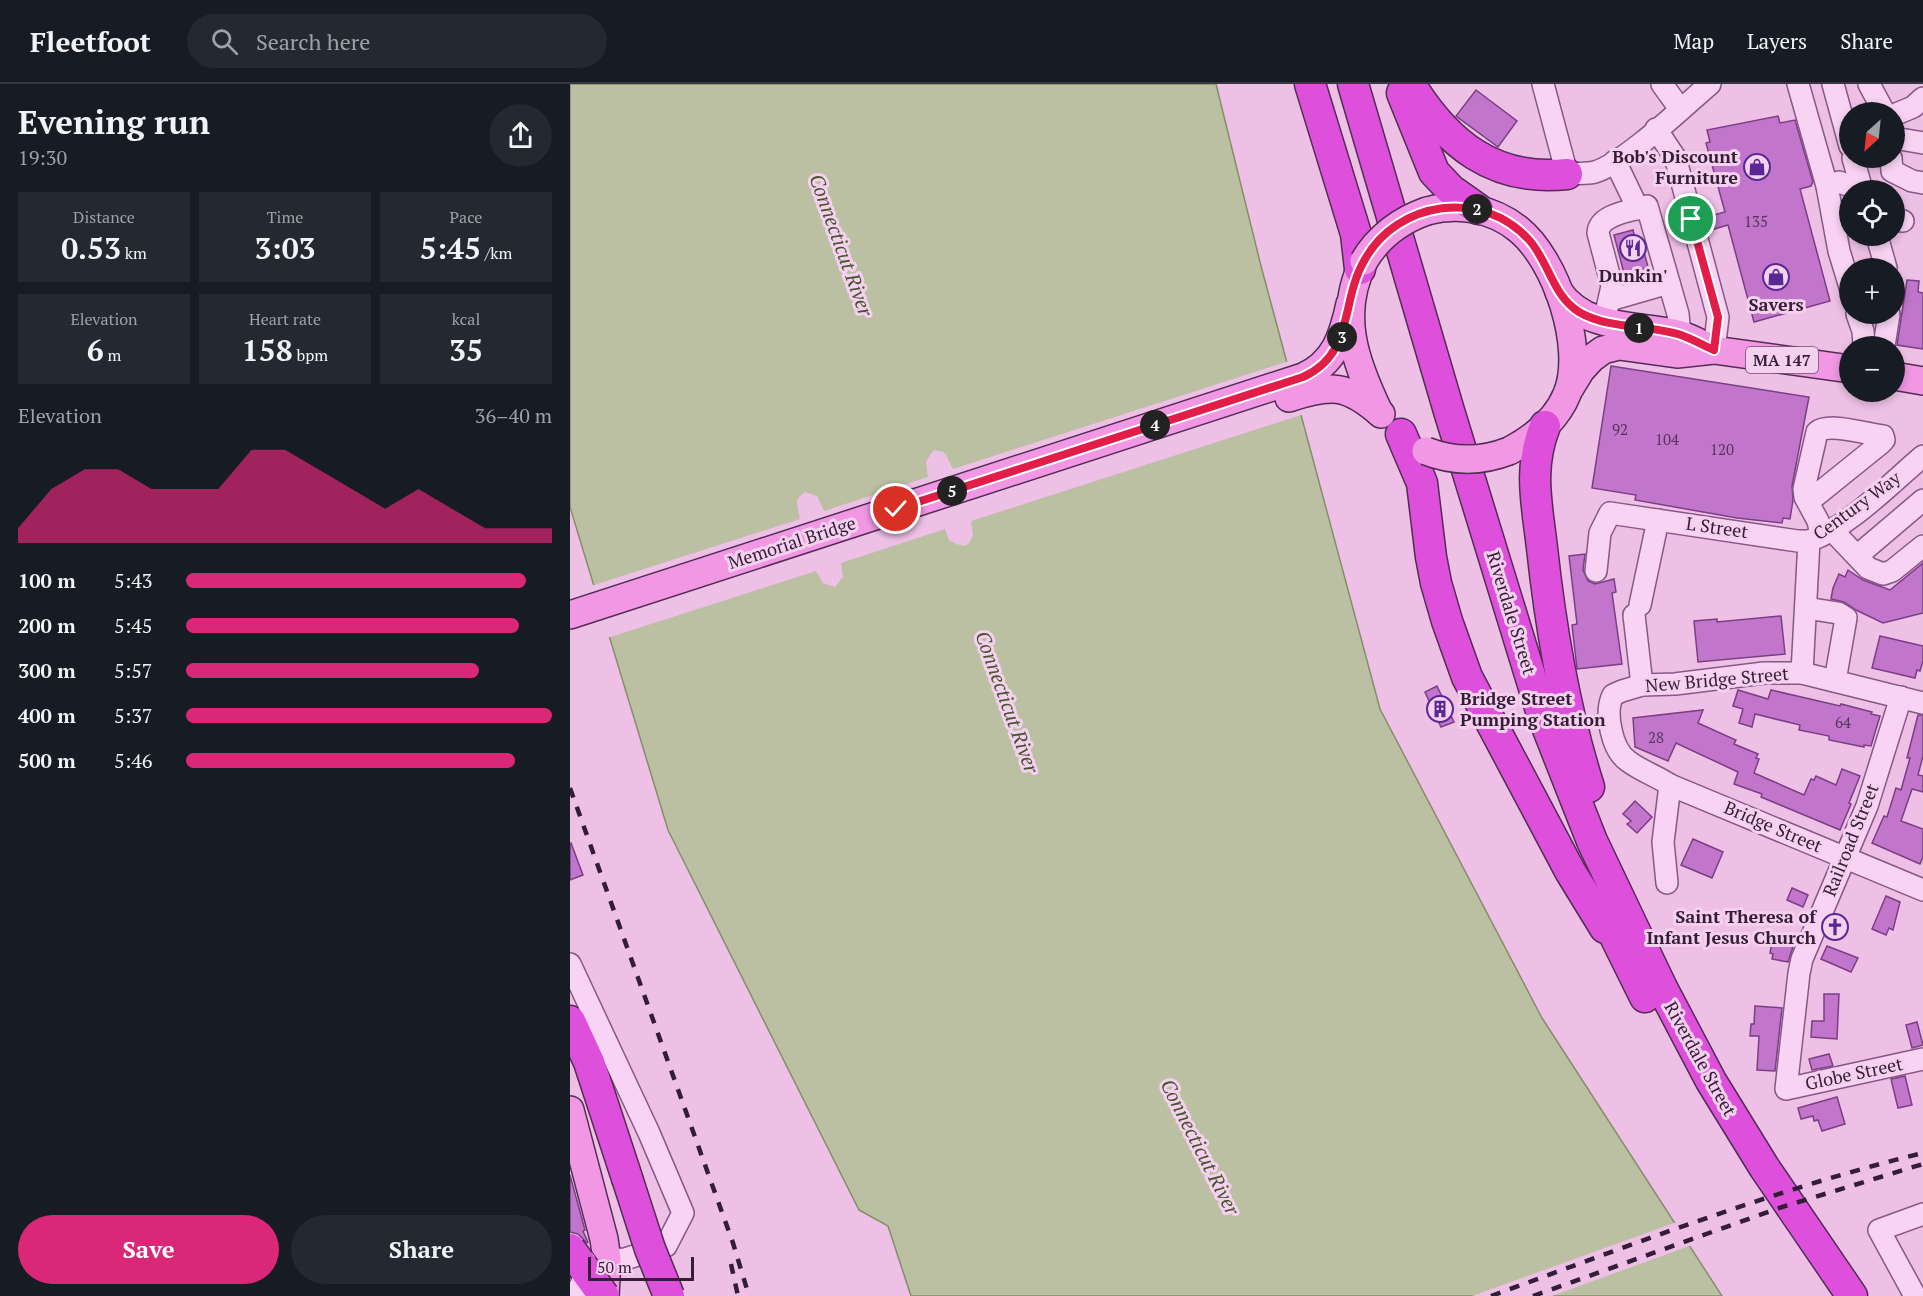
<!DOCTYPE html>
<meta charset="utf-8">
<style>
body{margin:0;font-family:"PT Serif",serif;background:#242831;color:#f1f3f6;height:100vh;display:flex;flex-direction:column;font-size:22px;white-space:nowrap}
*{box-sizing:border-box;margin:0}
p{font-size:20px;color:#9ea1a6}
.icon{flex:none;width:33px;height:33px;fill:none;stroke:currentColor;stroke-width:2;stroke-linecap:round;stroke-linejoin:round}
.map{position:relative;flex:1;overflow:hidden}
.side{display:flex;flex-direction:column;background:#171b24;width:570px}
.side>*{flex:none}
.needle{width:39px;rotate:207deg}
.controls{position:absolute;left:1269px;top:18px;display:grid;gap:12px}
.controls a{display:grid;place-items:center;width:66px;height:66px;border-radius:50%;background:#171b24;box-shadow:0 3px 9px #0003;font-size:30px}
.scale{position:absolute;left:18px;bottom:15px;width:106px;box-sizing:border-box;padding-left:6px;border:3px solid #341d36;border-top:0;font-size:16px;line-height:21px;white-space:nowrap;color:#341d36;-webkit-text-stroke:4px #f5d0ef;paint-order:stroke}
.pin{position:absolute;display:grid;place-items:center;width:51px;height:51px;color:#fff;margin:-26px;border:3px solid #fff;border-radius:50%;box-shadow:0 2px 6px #0007}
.km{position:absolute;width:30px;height:30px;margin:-15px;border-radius:50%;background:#222;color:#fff;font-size:16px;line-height:30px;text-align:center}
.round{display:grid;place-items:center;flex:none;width:63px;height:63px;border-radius:32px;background:#242831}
.overview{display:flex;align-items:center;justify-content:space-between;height:102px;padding:0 18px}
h1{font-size:33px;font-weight:600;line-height:45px}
.figures{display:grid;grid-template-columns:repeat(3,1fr);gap:9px;height:102px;padding:6px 18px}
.figures div{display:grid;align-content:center;border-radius:0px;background:#242831;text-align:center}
.figures b{font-size:30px;font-weight:600}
.figures small{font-size:16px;font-weight:400}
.figures p{font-size:16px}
.chart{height:168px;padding:12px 18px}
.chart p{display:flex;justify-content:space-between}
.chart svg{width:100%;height:108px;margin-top:6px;fill:#db2777;opacity:.7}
.primary-button{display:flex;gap:12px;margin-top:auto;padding:12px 18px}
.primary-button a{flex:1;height:69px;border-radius:36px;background:#db2777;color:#fff;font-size:24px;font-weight:600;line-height:69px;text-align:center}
.primary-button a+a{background:#242831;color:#f1f3f6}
ul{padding:0 18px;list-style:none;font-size:20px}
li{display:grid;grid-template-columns:96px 72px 1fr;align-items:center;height:45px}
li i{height:15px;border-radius:8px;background:#db2777}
header{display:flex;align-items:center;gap:36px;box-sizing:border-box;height:84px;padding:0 30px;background:#171b24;border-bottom:2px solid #363941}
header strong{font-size:28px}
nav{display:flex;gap:33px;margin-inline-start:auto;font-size:21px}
.search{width:420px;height:54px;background:#242831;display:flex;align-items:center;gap:15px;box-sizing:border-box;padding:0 21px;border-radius:33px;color:#9ea1a6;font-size:22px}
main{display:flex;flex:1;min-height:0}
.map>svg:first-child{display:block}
.water{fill:#bbc0a3;stroke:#868d6a;stroke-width:1.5}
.pier{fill:#eec0e6}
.building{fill:#c176cc;stroke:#7b3e85;stroke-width:1.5}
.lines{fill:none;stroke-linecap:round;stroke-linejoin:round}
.minor-casing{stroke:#865886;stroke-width:24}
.major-casing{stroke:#512d54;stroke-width:30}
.highway-casing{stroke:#512d54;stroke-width:33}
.minor{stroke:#f9d3f3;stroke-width:21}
.major{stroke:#f197e4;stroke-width:27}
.highway{stroke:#de50db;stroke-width:30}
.rail{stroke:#341d36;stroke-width:4.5;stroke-dasharray:10 10;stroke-linecap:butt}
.minor-bridge-casing{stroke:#865886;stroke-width:24;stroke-linecap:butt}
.major-bridge-casing{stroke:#512d54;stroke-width:30;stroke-linecap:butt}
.highway-bridge-casing{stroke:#512d54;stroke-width:33;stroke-linecap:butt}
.minor-bridge{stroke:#f9d3f3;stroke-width:21}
.major-bridge{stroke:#f197e4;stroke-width:27}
.highway-bridge{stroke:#de50db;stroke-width:30}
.route-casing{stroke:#fff;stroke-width:12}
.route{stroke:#e11d48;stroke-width:8}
.labels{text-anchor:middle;stroke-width:6;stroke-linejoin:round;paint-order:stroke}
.number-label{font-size:15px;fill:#57335c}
.shield{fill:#f5d0ef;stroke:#6e536e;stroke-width:1.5}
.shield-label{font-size:16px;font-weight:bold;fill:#341d36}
.poi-label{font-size:18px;font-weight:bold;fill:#341d36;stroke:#f5d0ef;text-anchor:end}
.street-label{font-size:18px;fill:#341d36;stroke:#f5d0ef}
.water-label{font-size:20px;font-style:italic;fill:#45562c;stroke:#f5d0ef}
</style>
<header>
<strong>Fleetfoot</strong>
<div class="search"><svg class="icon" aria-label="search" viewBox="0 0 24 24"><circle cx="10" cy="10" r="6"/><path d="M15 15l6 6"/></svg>Search here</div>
<nav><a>Map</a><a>Layers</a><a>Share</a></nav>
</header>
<main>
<section class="side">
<div class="overview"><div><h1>Evening run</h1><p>19:30</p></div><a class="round"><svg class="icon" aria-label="share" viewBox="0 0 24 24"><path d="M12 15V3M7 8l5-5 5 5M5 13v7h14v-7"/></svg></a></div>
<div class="figures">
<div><p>Distance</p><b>0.53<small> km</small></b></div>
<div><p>Time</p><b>3:03</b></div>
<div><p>Pace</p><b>5:45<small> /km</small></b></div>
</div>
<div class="figures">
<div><p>Elevation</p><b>6<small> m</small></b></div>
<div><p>Heart rate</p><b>158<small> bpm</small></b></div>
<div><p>kcal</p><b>35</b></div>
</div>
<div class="chart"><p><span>Elevation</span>36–40 m</p>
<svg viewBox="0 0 160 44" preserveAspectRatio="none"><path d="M0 44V38L10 22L20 14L30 14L40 22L50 22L60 22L70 6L80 6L90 14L100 22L110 30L120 22L130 30L140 38L150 38L160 38V44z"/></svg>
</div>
<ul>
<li><b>100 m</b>5:43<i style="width:93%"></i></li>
<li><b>200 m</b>5:45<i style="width:91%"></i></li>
<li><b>300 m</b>5:57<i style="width:80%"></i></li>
<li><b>400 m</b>5:37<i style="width:100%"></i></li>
<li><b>500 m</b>5:46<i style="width:90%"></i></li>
</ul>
<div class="primary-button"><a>Save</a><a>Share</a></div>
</section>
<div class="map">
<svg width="1353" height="1212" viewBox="0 0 1353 1212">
<rect width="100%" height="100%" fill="#eec0e6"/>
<polygon class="water" points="0,0 646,0 691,182 810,625 972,934 1152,1212 341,1212 318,1142 289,1126 98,746 0,423"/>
<g class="pier">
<polygon points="719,277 734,330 401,437 403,451 399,459 395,462 386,460 379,456 375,445 271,479 273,493 265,503 253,499 246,487 37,554 21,502 230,435 227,419 228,414 235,408 247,412 254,427 358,393 356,377 364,366 373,368 376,371 383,385"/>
<polygon points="1107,1138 1122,1161 982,1212 902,1212"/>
</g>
<g class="building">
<polygon points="906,6 947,37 928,63 886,32"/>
<polygon points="1208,32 1210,39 1225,36 1243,98 1241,102 1230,105 1260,217 1184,238 1158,141 1144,145 1140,132 1155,128 1136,59 1140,58 1137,46"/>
<polygon points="1063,146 1069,170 1074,168 1078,183 1074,184 1075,188 1055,193 1044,151"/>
<polygon points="1337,196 1349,197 1348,208 1353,209 1353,265 1327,261"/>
<polygon points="1041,282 1239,313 1222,402 1223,416 1220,435 1213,434 1212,439 1167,434 1065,416 1066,411 1022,404"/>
<polygon points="1015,470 1013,486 1018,497 1025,500 1044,495 1046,508 1042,509 1052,580 1007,585 1002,541 1007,540 999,472"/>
<polygon points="1353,479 1353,529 1313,539 1286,526 1274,518 1261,515 1263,504 1269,490 1275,493 1278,486 1293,496 1320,506"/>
<polygon points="1211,532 1215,570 1128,578 1124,537 1147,535 1147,538"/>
<polygon points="1310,552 1353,562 1353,577 1350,587 1347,586 1345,594 1302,584"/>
<polygon points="867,602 884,638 871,643 855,608"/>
<polygon points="1168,606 1198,615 1201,606 1270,622 1271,620 1302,628 1301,630 1310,632 1301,662 1294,661 1294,663 1259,656 1259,652 1229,646 1230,641 1185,630 1182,643 1169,639 1173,625 1163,622"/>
<polygon points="1133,626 1128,639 1166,656 1164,660 1188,670 1186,674 1189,675 1184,689 1234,711 1241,695 1244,696 1246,692 1266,701 1272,685 1290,692 1279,719 1281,720 1270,746 1191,713 1192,710 1164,700 1168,688 1106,659 1098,677 1065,663 1063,634"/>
<polygon points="1348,631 1353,631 1353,672 1348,691 1353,692 1353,708 1342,705 1331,737 1353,745 1353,773 1350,780 1302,759 1314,732 1317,733 1326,704 1331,706 1340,674 1337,674"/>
<polygon points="1065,717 1082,733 1067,749 1057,740 1061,737 1053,730"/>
<polygon points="1123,755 1153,768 1142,794 1111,781"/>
<polygon points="1,759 13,791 0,796 0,760"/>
<polygon points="1222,804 1238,811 1233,823 1217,816"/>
<polygon points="1316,812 1330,818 1323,846 1319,844 1316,851 1302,845"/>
<polygon points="1202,858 1223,863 1218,878 1202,875 1203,870 1200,869"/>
<polygon points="1257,862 1288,874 1281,888 1251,875"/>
<polygon points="1254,910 1269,910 1267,955 1241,953 1242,937 1254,937"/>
<polygon points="1185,922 1212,924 1205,987 1187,986 1189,952 1180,952 1181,940 1184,940"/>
<polygon points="1347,938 1353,961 1342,964 1336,941"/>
<polygon points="1259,970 1263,982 1242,986 1239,975"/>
<polygon points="1335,992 1342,1021 1328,1024 1321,995"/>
<polygon points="1267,1013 1275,1040 1252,1047 1248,1036 1244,1037 1243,1032 1231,1035 1228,1024"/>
<polygon points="0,1091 15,1146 13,1147 18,1158 17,1159 8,1150 0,1148"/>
</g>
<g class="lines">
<defs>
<g id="minor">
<path d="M973 0 997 90C1006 89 1017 90 1025 88 1055 79 1114 22 1140 0"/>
<polyline points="1092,0 1110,25"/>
<polyline points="1228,0 1257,102 1269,167 1280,203"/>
<polyline points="1263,0 1280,62"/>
<polyline points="1299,0 1314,28"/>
<polyline points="1324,31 1343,23 1353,14"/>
<polyline points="1086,45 1104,72 1107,80 1148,233 1144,266"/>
<polyline points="1324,54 1353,59"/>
<polyline points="1283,74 1292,106"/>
<polyline points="1321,74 1322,87 1342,97 1353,99"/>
<polyline points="1045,77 1068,125"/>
<polyline points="1257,102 1269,98 1292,106"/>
<polyline points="1324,136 1333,137"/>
<polyline points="1307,152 1316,184"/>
<polyline points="1040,216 1099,199"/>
<polyline points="1287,230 1293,247 1294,262"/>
<path d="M1034 238 1042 202 1028 149C1029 130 1061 127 1077 122L1108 230 1110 250"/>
<polyline points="1314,262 1319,230"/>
<path d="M1238 418 1310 360 1314 356 1313 352C1297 350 1259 338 1247 348L1234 405 1235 413 1248 437 1251 451"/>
<polyline points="1261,445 1298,484 1313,490 1322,487 1353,462"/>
<polyline points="1287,472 1353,416"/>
<polyline points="1026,487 1030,449 1040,429 1228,457 1239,457"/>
<polyline points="1070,521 1088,436"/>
<polyline points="1236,524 1268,529 1276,534 1265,597"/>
<polyline points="1064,531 1072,601"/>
<path d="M1232 589 1239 457C1280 442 1320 400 1353 372"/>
<polyline points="1331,613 1297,722 1232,875 1229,889 1216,1005 1353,975"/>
<path d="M1353 619 1232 589H1194L1105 600 1072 601 1052 607 1043 611C1034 629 1042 666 1058 677 1071 687 1087 692 1100 701L1353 806"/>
<polyline points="1097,799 1093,758 1100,701"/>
<polyline points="0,880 79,1049 113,1129 96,1162 55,1175 37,1176"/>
<polyline points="1345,1212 1309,1146 1353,1130"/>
</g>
<g id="major">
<path d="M857 127C889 119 922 124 948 145 986 175 1016 264 997 310 986 337 964 354 939 367"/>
<path d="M794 177C767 230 785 278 809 328"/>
<path d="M989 208C1016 247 1067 240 1108 250 1120 253 1131 260 1142 265"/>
<polyline points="1324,292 1353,297"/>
<polyline points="1000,304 1011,286 1022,274 1033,266 1049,262 1107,270 1144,266 1280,285"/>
<path d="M719 314C761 300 777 300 811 330"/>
<path d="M0 531 733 293C765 279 773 252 780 220"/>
<polyline points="0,1026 34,1155 37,1176 35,1212"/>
</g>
<g id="highway">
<polyline points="740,0 786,150 790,185"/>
<polyline points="783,0 879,327 972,630 1022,757 1092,904 1141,997 1194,1083 1282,1212"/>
<path d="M840 0C877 60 924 98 997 90"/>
<polyline points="832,9 864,88 881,106 908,125"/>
<path d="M975 342C958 385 967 420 972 464 981 546 994 625 1019 703"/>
<polyline points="831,350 852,399 861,473 866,499 877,537 897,593 1000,787 1035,844"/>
<polyline points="1031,824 1075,913"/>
<polyline points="0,937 19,978 57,1094"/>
</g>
</defs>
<use href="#minor" class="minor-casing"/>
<use href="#major" class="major-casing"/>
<use href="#highway" class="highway-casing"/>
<use href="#minor" class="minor"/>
<use href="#major" class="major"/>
<use href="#highway" class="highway"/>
<g class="rail">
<polyline points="0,704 163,1159 179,1212"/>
<polyline points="161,1180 168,1212"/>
<path d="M921 1212C1064 1160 1205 1105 1353 1069"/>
<polyline points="963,1212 1209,1124 1353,1080"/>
</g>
<defs>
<path id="minor-bridge" d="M3 1212C13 1202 16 1191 15 1177"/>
<g id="major-bridge">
<path d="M794 177C808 153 831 136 857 127"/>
<path d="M856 367C884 378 911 378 939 367"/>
</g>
<g id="highway-bridge">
<polyline points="57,1094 80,1165 99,1212"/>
<polyline points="0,1165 34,1212"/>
</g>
</defs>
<use href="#minor-bridge" class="minor-bridge-casing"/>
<use href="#major-bridge" class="major-bridge-casing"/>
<use href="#highway-bridge" class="highway-bridge-casing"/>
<use href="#minor-bridge" class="minor-bridge"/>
<use href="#major-bridge" class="major-bridge"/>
<use href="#highway-bridge" class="highway-bridge"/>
</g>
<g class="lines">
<defs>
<path id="route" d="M326 425 733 293C785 269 770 219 794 177 827 116 914 104 960 157 979 179 983 212 1009 228 1040 246 1078 240 1111 251 1122 255 1133 261 1144 266L1148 233 1121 135"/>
</defs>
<use href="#route" class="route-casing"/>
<use href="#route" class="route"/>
</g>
<defs>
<symbol id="shop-ring" viewBox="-11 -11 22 22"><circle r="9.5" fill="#f5d0ef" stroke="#592895" stroke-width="1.5"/><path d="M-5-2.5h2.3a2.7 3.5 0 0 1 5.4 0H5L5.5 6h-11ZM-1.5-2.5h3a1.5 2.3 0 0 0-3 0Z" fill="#592895"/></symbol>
<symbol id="restaurant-ring" viewBox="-11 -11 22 22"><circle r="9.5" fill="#f5d0ef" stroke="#592895" stroke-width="1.5"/><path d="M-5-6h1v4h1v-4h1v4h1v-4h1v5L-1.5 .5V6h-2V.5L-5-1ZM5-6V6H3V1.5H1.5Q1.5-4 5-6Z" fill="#592895"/></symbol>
<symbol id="building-ring" viewBox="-11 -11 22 22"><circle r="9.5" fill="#f5d0ef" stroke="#592895" stroke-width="1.5"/><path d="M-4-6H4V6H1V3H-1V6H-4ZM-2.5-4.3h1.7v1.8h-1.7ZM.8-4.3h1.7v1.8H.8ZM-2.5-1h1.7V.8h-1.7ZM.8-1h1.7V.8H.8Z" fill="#592895"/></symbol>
<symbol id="church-ring" viewBox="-11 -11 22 22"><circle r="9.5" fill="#f5d0ef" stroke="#592895" stroke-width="1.5"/><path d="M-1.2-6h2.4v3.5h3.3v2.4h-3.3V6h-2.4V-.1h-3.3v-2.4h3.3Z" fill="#592895"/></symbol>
</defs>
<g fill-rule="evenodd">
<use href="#shop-ring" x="1172" y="68" width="30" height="30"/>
<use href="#restaurant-ring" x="1048" y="149" width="30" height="30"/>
<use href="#shop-ring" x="1191" y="178" width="30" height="30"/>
<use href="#building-ring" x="855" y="610" width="30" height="30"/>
<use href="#church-ring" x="1250" y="828" width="30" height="30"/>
</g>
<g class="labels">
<g class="number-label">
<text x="1186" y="143">135</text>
<text x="1050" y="351">92</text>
<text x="1097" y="361">104</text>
<text x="1152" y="371">120</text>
<text x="1273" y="644">64</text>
<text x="1086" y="659">28</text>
</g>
<rect class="shield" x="1176" y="263" width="72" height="26" rx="4.5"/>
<g class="shield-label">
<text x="1212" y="282">MA 147</text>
</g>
<g class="poi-label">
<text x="1168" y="79">Bob's Discount<tspan x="1168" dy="21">Furniture</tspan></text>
<text x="1063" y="198" text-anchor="middle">Dunkin'</text>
<text x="1206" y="227" text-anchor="middle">Savers</text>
<text x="890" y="621" text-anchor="start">Bridge Street<tspan x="890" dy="21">Pumping Station</tspan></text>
<text x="1246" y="839">Saint Theresa of<tspan x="1246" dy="21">Infant Jesus Church</tspan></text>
</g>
<g class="street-label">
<text transform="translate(1287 422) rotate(-36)" y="6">Century Way</text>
<text transform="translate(1147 444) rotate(8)" y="6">L Street</text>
<text transform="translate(222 459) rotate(-18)" y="6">Memorial Bridge</text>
<text transform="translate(941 529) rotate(73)" y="6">Riverdale Street</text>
<text transform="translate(1147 596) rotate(-5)" y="6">New Bridge Street</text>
<text transform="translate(1203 743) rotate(23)" y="6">Bridge Street</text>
<text transform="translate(1281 756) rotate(-68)" y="6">Railroad Street</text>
<text transform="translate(1130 975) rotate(61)" y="6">Riverdale Street</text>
<text transform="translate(1284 990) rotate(-12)" y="6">Globe Street</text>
</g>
<g class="water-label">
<text transform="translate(271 161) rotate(70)" y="7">Connecticut River</text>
<text transform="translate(437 618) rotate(70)" y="7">Connecticut River</text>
<text transform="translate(630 1063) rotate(63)" y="7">Connecticut River</text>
</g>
</g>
</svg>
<div class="controls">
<a><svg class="needle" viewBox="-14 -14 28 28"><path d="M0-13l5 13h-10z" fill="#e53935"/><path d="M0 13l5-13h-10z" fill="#9ea1a6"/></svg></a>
<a><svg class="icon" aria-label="locate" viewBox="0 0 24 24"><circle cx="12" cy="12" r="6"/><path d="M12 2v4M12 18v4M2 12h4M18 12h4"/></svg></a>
<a>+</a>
<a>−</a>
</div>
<div class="scale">50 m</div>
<div class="pin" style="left:1121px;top:135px;background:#1e9e55"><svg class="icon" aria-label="arrive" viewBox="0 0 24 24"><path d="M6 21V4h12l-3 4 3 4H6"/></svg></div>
<div class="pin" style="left:326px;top:425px;background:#d93025"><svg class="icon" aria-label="check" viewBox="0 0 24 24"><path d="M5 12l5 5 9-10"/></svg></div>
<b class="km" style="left:1069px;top:244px">1</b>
<b class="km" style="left:907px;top:125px">2</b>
<b class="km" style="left:772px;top:253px">3</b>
<b class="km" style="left:585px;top:341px">4</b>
<b class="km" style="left:382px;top:407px">5</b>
</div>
</main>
